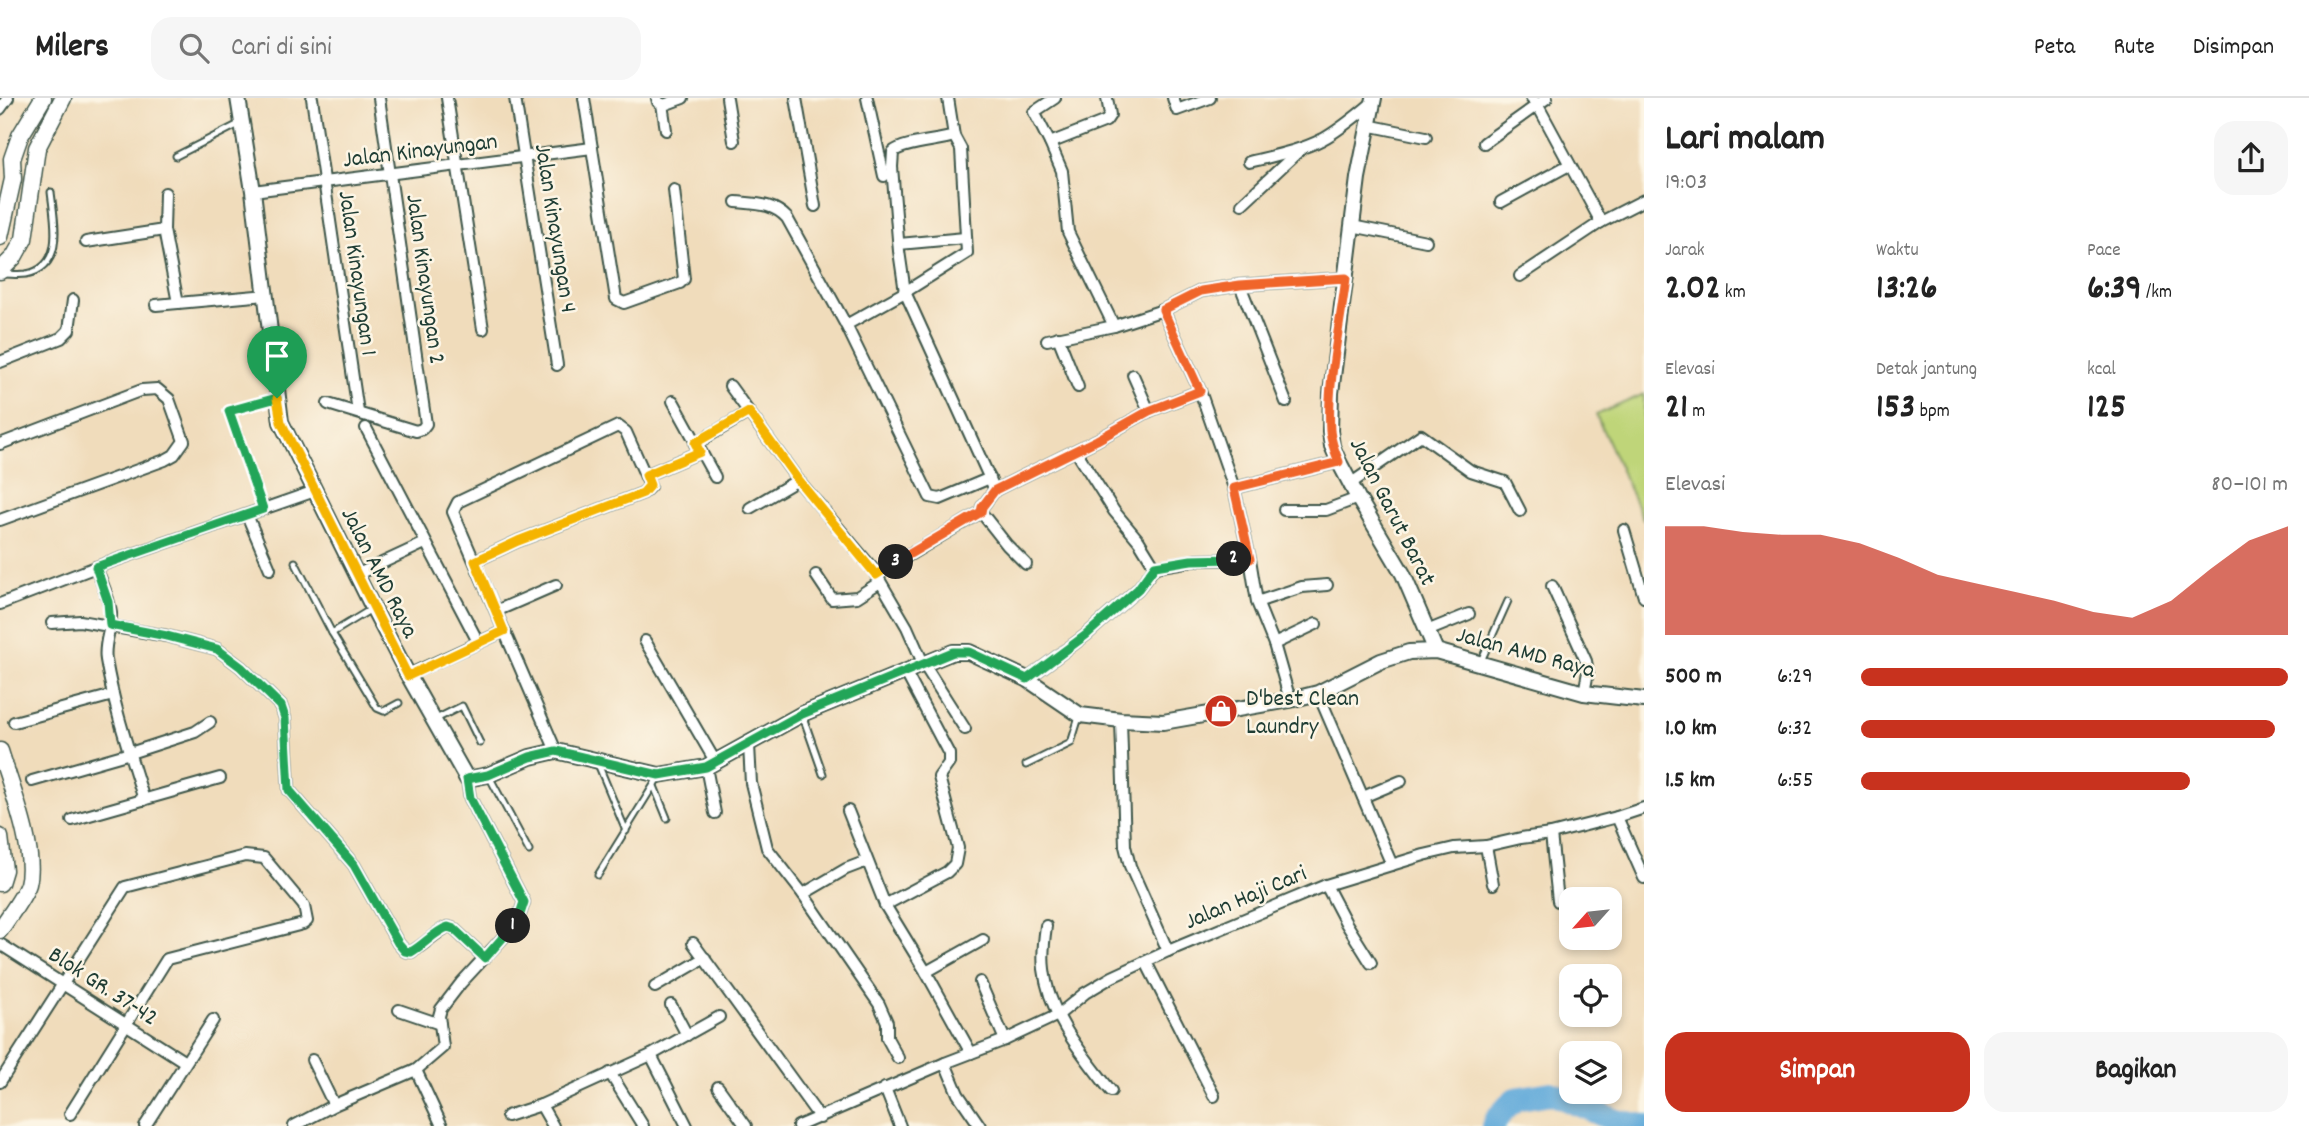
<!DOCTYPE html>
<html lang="id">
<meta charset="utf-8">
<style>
body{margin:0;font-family:Dekko,sans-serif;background:#f6f6f6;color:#222;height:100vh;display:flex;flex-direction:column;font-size:26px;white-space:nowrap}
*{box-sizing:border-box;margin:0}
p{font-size:23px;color:#767676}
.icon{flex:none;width:38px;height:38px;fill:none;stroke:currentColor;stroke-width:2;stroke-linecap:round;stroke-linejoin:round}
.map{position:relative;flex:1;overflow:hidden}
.drawer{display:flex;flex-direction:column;background:#fff;width:665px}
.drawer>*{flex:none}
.needle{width:46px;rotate:243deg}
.buttons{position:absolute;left:1559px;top:789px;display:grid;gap:14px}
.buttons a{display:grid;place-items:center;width:63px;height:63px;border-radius:14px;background:#fff;box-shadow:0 4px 10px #0003;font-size:35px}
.pin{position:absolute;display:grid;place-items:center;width:60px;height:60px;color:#fff;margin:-72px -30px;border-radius:50% 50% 50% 0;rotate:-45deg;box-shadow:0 0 7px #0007}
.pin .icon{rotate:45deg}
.km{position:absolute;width:35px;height:35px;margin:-18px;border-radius:50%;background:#222;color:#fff;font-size:19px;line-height:35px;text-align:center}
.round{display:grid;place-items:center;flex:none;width:74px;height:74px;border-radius:21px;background:#f6f6f6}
.summary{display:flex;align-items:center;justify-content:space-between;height:119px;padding:0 21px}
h1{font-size:38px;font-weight:700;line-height:52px}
.stats{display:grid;grid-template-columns:repeat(3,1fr);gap:10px;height:119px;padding:7px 21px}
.stats div{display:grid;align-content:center}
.stats b{font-size:35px;font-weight:700}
.stats small{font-size:19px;font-weight:400}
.stats p{font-size:19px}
.chart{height:196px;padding:14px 21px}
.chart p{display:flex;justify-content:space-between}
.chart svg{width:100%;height:126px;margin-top:7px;fill:#c8321e;opacity:.7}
.cta{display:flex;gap:14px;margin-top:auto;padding:14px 21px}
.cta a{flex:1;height:80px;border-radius:21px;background:#c8321e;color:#fff;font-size:28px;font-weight:700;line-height:80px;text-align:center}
.cta a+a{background:#f6f6f6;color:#222}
ul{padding:0 21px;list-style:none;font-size:23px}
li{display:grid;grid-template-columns:112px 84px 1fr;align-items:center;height:52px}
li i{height:18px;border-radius:9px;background:#c8321e}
header{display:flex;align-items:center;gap:42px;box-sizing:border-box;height:98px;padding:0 35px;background:#fff;border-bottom:2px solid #e0e0e0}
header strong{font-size:33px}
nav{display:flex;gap:38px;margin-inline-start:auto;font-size:24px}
.search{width:490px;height:63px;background:#f6f6f6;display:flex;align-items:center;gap:18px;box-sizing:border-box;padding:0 24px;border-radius:21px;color:#767676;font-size:26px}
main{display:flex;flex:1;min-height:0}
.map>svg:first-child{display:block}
.green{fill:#bfd579;stroke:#6f8956;stroke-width:2}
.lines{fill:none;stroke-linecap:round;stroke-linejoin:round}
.river{stroke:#63abda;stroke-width:24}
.service-casing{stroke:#3e5548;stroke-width:9}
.minor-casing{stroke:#3e5548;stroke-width:14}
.tertiary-casing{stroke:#3e5548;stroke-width:18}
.secondary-casing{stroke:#3e5548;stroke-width:19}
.service{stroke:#fff;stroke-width:5}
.minor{stroke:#fff;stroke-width:10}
.tertiary{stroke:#fff;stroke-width:14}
.secondary{stroke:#fff;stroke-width:16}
.split-1-casing{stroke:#fff;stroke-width:14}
.split-2-casing{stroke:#fff;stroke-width:14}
.split-3-casing{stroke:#fff;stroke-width:14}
.split-4-casing{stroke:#fff;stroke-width:14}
.split-1{stroke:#22a559;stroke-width:9}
.split-2{stroke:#22a559;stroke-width:9}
.split-3{stroke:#f0652b;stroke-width:9}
.split-4{stroke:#f5b400;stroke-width:9}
.labels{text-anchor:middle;stroke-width:5;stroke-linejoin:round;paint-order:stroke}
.street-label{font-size:24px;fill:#1f3d34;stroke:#fcf5e5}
.poi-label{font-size:24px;fill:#1f3d34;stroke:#fcf5e5;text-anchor:start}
</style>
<header>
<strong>Milers</strong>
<div class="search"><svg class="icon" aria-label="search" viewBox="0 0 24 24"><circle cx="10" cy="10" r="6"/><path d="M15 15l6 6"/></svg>Cari di sini</div>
<nav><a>Peta</a><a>Rute</a><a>Disimpan</a></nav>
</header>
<main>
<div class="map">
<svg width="1644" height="1028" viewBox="0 0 1644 1028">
<rect width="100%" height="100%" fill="#fcf5e5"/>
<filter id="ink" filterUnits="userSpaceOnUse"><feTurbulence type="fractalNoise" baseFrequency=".0143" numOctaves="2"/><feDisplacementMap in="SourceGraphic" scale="14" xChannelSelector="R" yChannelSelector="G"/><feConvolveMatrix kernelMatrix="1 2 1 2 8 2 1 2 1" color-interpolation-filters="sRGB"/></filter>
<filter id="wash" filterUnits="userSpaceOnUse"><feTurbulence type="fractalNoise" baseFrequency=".00686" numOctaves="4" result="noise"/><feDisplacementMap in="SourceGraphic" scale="28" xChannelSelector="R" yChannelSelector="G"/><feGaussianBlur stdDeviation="1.57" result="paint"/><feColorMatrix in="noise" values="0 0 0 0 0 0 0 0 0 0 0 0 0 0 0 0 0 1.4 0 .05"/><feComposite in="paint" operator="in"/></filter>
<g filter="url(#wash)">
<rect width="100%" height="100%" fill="#f0dcbb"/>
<polygon class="green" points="1644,296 1644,421 1643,421 1596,317"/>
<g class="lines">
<polyline class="river" points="1493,1028 1498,1019 1515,1001 1551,995 1617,1023 1644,1028"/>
</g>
</g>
<g filter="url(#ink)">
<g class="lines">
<defs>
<g id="service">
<polyline points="176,58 239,26"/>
<path d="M3 176C11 176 19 177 26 176 66 169 54 122 51 94"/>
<polyline points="263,411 229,313 277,300"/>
<polyline points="295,464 332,535 377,610 384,613 399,605"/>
<polyline points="332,535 373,510"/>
<polyline points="1481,563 1508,503"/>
<polyline points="802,616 823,676"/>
<polyline points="436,621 462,608 480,645"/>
<polyline points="598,666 626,733"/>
<polyline points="1026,667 1071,645 1079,619"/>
<polyline points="490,680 529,753"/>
<polyline points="654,688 667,720"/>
<polyline points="598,777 658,680"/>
</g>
<g id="minor">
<polyline points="312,0 358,314"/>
<polyline points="447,0 483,231"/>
<polyline points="515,0 557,267"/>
<polyline points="584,0 616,201 624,205 680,185 684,181 674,92"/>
<polyline points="657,0 658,4 664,7 683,0"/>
<polyline points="727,0 734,43"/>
<polyline points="796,0 815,108"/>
<polyline points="867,0 884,78"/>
<polyline points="1055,0 1034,14 1050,45 1062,73 1068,134 1114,228"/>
<polyline points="1173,0 1177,12 1210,0"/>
<polyline points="1531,0 1537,6 1601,124"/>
<polyline points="662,6 666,32"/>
<polyline points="0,11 8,0"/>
<polyline points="1367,27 1426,39"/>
<path d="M954 38C939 43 902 45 893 54L892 69 899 153 905 194 995 392"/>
<polyline points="1050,45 1106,23 1110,17 1107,0"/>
<polyline points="1484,45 1547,0"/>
<path d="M1249 64C1273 58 1300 53 1323 41 1341 31 1356 18 1372 5"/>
<polyline points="253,93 592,50"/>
<path d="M736 104C756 106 773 105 787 120L846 227 905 194 967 155 961 51 954 38 948 0"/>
<polyline points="1501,104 1569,67"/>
<polyline points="1242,106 1301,51"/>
<polyline points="1352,128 1426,143"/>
<polyline points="164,132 178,205 266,197"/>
<polyline points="86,144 164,132 165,95"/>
<polyline points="899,146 965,140"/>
<polyline points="1520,178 1601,124 1644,102"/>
<polyline points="1240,187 1286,304"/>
<polyline points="156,207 178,205"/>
<polyline points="1163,212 1200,293 1234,390 1250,461 1257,504 1274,546 1290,602"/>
<polyline points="846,227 930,399 940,401 990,380"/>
<polyline points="1058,239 1078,289"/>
<polyline points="1047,242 1114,228 1163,212 1201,193 1240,187 1346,180"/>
<polyline points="0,264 61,240 69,232 73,202"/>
<polyline points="1133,277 1149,313"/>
<polyline points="730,288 798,382 873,471 907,529 923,565 965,631"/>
<polyline points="673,303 715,379"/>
<polyline points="328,306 416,333 422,331 426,326 379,0"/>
<polyline points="366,330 475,538"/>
<polyline points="0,346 142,292 157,291 169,301 184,343 174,357 165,362 0,422"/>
<polyline points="695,346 749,314"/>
<polyline points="1076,353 1114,413 1139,443 1155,469"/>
<polyline points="646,377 700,354"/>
<polyline points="1350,386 1421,337 1471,373 1505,384 1520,413"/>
<polyline points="1234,390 1339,364"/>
<polyline points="750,410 798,382"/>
<polyline points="1284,412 1326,412 1358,400"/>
<polyline points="981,414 1007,447 1026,466"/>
<polyline points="247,417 270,471"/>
<polyline points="1624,432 1644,499"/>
<polyline points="475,463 518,443 643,395 650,388 626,334 618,328 458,404 453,414 556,653"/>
<path d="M96 469C101 483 109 499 111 515 112 531 103 545 106 562 114 610 130 656 144 702"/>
<polyline points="1155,469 1198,462 1250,461"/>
<polyline points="356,477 425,445"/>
<polyline points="816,477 832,501 857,499 880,484"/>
<polyline points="876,477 981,414 982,409 995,392 1097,342 1149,313 1200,293"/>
<polyline points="1552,488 1586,563 1588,574 1584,595"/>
<polyline points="1257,504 1302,489 1327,487"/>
<polyline points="0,506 96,469 315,393"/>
<polyline points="496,513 556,487"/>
<path d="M52 525 80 523 167 538 217 551 241 569 281 608 285 620 289 692 354 767 398 845 405 853 411 854C425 847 436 833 448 829L454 831 485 860"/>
<polyline points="1427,533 1469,516"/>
<polyline points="645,543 715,663"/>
<polyline points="1274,546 1316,526"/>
<polyline points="408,577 504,533"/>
<polyline points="1027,581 1086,537 1138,491 1155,469"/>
<polyline points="1318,595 1392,767"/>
<polyline points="1121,622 1125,748 1130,768 1168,853"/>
<polyline points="14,624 113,597"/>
<polyline points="749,647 751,685 767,750 803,796 879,906 887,924 887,940 898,960"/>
<polyline points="706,669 715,715"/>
<polyline points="32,683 130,655 195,634 210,624"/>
<polyline points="1363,699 1401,683"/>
<polyline points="848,713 885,807 926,874 971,955"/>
<polyline points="1617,719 1644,780"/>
<polyline points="72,722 220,680"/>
<polyline points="1551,736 1558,803"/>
<polyline points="1486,748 1493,786"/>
<polyline points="1326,787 1346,825 1371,865"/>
<polyline points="803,796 846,771 867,763"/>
<polyline points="885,807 947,774 955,766 958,750 939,679 949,665 949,656 905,573"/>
<path d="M1046 828C1044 842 1042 857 1044 871 1049 918 1083 957 1111 993"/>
<polyline points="693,845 820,1020"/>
<polyline points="0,846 185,964"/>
<polyline points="1146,864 1214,998"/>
<polyline points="926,874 983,842"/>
<polyline points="980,884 1005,942"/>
<polyline points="655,889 705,860"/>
<polyline points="671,907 687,937"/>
<polyline points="399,912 440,926"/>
<polyline points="312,962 334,1007"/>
<polyline points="945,965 958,996 980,1028"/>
<polyline points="416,972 442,1028"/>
<polyline points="610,975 643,1028"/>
<polyline points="0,984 125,789 245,758 264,760 304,808 307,823 303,826 167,861 70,1016"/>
<polyline points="718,989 746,1028"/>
<polyline points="885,990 900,1028"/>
<polyline points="541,1007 553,1028"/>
<polyline points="507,1018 541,1007 651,957"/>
<polyline points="145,1028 213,922"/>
<polyline points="294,1028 334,1007 416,972 443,949 439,918 441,911 461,885 511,831 518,822 524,804 470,700 467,681"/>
<polyline points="687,1028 651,957 719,919"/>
<polyline points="798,1028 945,965 1005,942 1058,917 1085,895 1112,879 1168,853 1326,787 1424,757 1454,750 1486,748 1521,740 1551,736 1617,719 1644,710"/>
</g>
<g id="tertiary">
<polyline points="238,0 253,93 281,324 373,510 408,577 467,681 488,677 530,659 556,653 659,677 706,669 802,616 953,554 969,554 1027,581 1080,617 1121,622 1163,624 1290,602 1318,595 1381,563 1409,554 1436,553 1584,595 1644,602"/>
<polyline points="1374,0 1358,80 1331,295 1330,333 1332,348 1339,364 1358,400 1403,476 1436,553"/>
</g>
<g id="secondary">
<polyline points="0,139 13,81 12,61 20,38 43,0"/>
<polyline points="0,173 14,159 24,141 37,50 63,0"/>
<path d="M0 653C10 686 37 753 28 786 24 799 8 819 0 832"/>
<polyline points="0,739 4,772 0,785"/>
</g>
</defs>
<use href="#service" class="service-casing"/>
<use href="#minor" class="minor-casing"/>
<use href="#tertiary" class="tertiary-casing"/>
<use href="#secondary" class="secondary-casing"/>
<use href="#service" class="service"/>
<use href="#minor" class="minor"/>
<use href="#tertiary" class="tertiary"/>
<use href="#secondary" class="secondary"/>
</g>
</g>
<g class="lines" filter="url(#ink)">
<defs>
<path id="split-1" d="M277 300 229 313 263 411 96 469 108 504 110 527 167 538 217 551 241 569 281 608 285 620 289 692 354 767 398 845 405 853 411 854C424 847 435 833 448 829L454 831 485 860 513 828"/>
<polyline id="split-2" points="513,828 518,822 524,804 470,700 467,681 488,677 530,659 556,653 659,677 706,669 802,616 953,554 969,554 1027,581 1086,537 1138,491 1155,468 1191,462 1234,461"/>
<path id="split-3" d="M896 464 981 414 982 409 995 392 1097 342 1149 313 1200 293 1163 212 1201 193 1240 187 1346 180C1340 230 1327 282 1330 333 1331 344 1335 354 1339 364L1234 390 1250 461H1234"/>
<polyline id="split-4" points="277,300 281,324 408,578 504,533 475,463 518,443 643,395 650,387 646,377 700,354 695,345 749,314 798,382 876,477 896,464"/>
</defs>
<use href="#split-1" class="split-1-casing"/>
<use href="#split-2" class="split-2-casing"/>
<use href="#split-3" class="split-3-casing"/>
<use href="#split-4" class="split-4-casing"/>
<use href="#split-1" class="split-1"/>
<use href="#split-2" class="split-2"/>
<use href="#split-3" class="split-3"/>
<use href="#split-4" class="split-4"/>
</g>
<defs>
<symbol id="shop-disc" viewBox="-11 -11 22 22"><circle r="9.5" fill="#c8321e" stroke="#fcf5e5"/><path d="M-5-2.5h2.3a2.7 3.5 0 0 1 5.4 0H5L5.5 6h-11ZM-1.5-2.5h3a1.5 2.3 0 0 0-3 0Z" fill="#fff"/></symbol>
</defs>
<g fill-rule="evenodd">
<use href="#shop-disc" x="1202" y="594" width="38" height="38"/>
</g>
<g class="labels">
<g class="street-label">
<text transform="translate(420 51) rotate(-7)" y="8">Jalan Kinayungan</text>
<text transform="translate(557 130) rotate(81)" y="8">Jalan Kinayungan 4</text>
<text transform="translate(359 175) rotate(82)" y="8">Jalan Kinayungan 1</text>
<text transform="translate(427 181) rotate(82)" y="8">Jalan Kinayungan 2</text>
<text transform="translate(1394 413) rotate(63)" y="8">Jalan Garut Barat</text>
<text transform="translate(381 474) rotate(63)" y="8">Jalan AMD Raya</text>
<text transform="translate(1526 553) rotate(15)" y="8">Jalan AMD Raya</text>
<text transform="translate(1245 798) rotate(-23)" y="8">Jalan Haji Cari</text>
<text transform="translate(104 887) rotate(33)" y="8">Blok GR. 37-42</text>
</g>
<g class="poi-label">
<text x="1246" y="607">D'best Clean<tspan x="1246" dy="28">Laundry</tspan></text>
</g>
</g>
</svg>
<div class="buttons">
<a><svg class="needle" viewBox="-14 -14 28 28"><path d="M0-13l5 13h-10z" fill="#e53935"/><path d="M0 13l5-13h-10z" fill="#767676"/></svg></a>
<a><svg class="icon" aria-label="locate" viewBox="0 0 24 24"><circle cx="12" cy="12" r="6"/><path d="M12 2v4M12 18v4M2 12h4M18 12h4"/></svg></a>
<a><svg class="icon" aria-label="layers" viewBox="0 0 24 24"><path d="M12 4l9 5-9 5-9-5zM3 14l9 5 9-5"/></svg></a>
</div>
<div class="pin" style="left:277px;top:300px;background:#1e9e55"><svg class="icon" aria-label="arrive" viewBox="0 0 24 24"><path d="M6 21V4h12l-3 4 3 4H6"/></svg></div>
<b class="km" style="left:513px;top:828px">1</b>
<b class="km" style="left:1234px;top:461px">2</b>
<b class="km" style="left:896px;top:464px">3</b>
</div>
<section class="drawer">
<div class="summary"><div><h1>Lari malam</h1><p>19:03</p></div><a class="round"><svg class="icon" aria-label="share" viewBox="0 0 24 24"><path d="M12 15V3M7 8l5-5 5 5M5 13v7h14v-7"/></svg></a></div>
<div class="stats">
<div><p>Jarak</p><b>2.02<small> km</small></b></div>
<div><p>Waktu</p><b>13:26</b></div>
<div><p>Pace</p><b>6:39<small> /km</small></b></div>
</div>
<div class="stats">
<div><p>Elevasi</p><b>21<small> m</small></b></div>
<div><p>Detak jantung</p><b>153<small> bpm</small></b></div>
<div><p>kcal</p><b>125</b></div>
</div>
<div class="chart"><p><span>Elevasi</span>80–101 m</p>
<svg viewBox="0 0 160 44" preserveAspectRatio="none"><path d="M0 44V6L10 6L20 8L30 9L40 9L50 12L60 17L70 23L80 26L90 29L100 32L110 36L120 38L130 32L140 21L150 11L160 6V44z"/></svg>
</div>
<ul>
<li><b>500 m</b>6:29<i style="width:100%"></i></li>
<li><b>1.0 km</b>6:32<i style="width:97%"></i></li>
<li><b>1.5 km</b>6:55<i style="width:77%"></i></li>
</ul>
<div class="cta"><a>Simpan</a><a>Bagikan</a></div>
</section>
</main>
